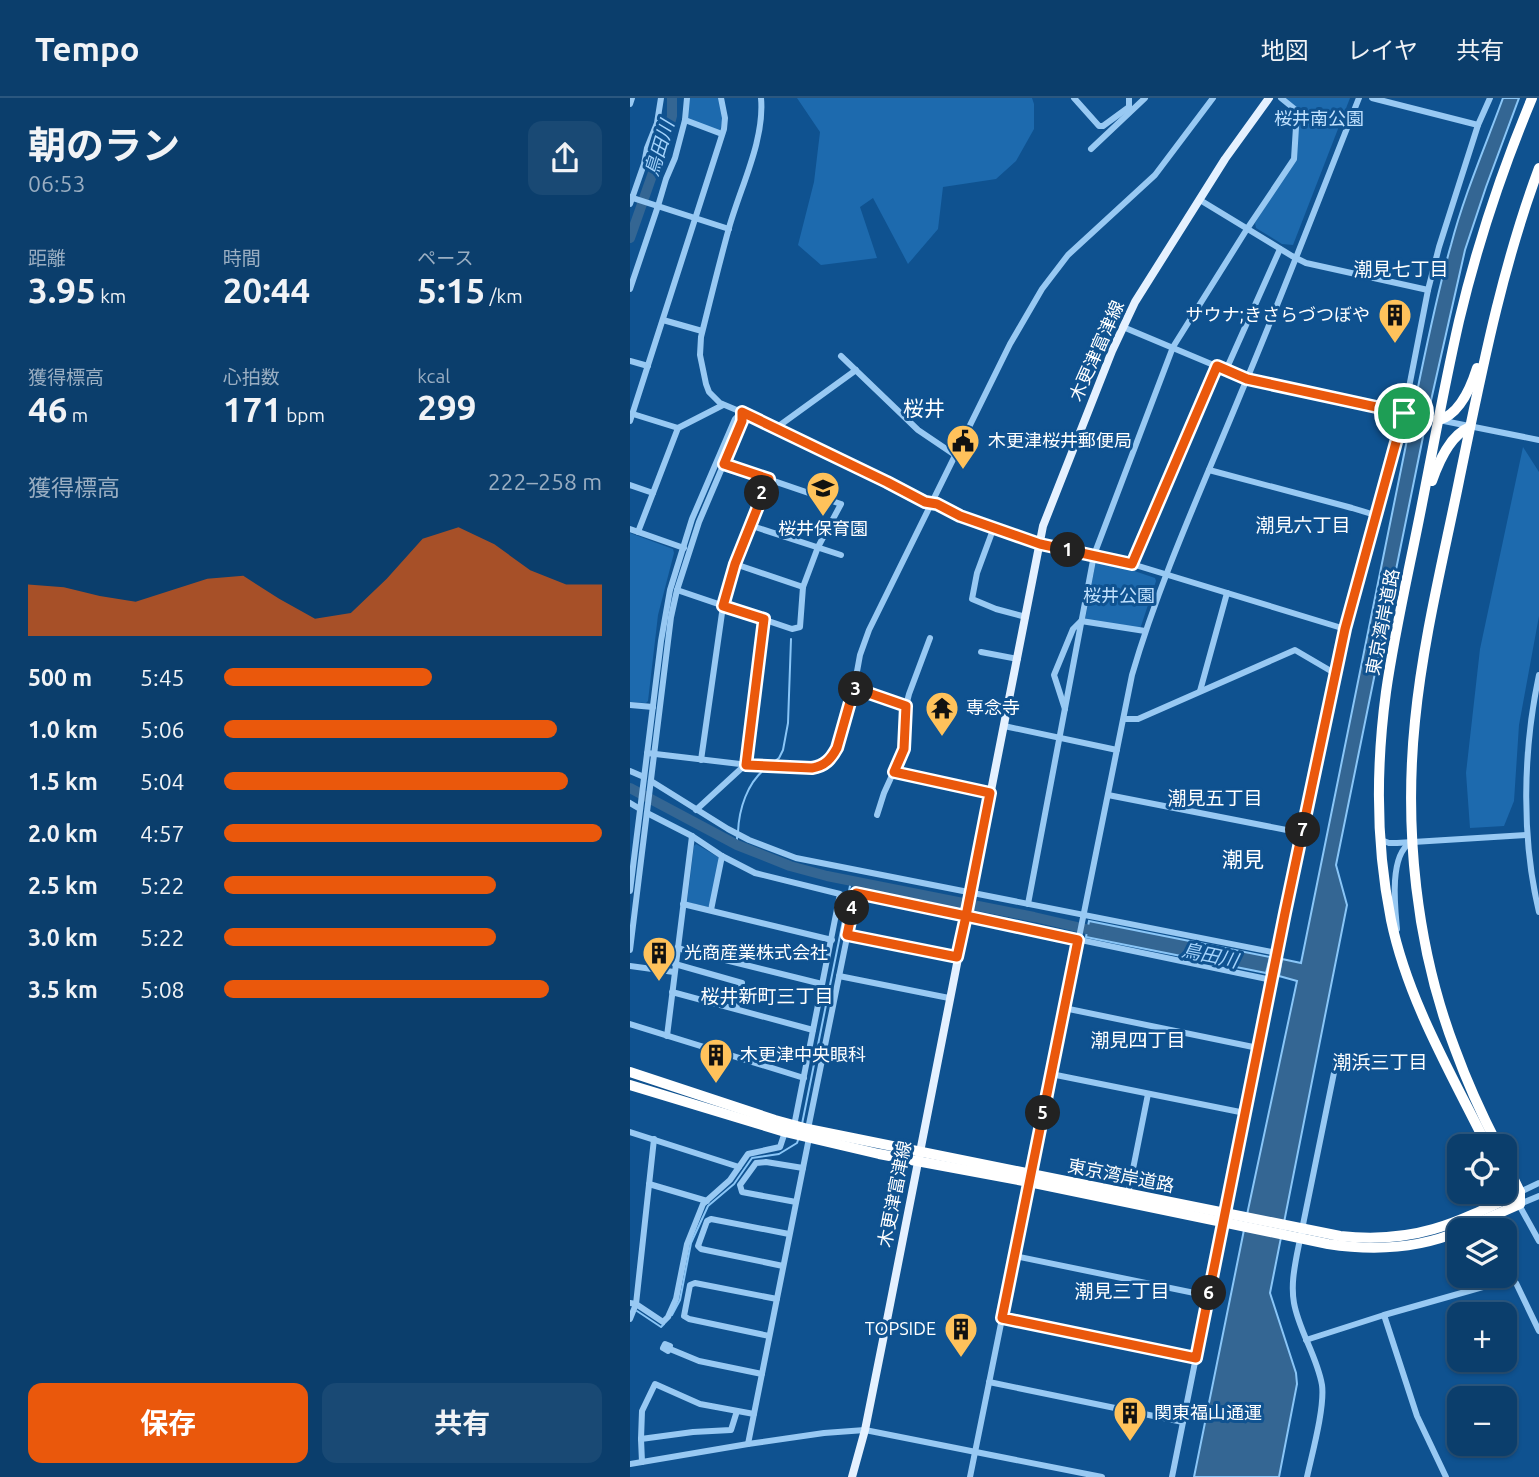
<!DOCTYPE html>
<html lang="ja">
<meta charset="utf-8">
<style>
body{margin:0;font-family:Ubuntu,"Noto Sans JP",sans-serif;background:#194974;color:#f1f3f6;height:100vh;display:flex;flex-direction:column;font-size:26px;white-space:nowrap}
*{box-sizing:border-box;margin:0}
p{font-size:23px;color:#9aaec2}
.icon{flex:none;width:38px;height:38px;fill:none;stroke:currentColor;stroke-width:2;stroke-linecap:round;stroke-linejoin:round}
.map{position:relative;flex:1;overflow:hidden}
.panel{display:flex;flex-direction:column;background:#0b3e6c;width:630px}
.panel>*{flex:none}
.fabs{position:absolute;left:817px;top:1036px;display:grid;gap:14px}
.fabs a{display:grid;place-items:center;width:70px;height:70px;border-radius:14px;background:#0b3e6c;box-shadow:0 2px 5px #0004,0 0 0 2px #2b577f;font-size:35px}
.pin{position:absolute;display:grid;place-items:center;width:60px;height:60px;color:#fff;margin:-30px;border:4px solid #fff;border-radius:50%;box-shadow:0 2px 7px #0007}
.km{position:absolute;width:35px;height:35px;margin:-18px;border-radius:50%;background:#222;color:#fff;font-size:19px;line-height:35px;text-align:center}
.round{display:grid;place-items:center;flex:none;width:74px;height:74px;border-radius:14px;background:#194974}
.head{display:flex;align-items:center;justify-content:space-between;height:119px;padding:0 28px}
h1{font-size:38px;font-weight:700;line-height:52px}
.figures{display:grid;grid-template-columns:repeat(3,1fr);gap:10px;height:119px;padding:7px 28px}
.figures div{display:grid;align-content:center}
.figures b{font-size:35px;font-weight:700}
.figures small{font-size:19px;font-weight:400}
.figures p{font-size:19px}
.chart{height:196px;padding:14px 28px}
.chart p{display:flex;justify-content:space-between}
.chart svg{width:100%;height:126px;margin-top:7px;fill:#ea580c;opacity:.7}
.primary-button{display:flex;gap:14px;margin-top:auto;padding:14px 28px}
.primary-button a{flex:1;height:80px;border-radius:14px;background:#ea580c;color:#fff;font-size:28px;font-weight:700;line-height:80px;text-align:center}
.primary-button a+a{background:#194974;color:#f1f3f6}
ul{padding:0 28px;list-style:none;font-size:23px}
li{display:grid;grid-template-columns:112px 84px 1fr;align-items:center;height:52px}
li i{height:18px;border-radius:9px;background:#ea580c}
header{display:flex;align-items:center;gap:42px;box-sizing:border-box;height:98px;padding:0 35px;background:#0b3e6c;border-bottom:2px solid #2b577f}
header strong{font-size:33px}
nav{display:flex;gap:38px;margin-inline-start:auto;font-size:24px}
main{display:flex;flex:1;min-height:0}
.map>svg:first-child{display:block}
.green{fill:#1d6aae}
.water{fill:#346693;stroke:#8ac6f7;stroke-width:2}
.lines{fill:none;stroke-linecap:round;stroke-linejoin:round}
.stream{stroke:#8ac6f7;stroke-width:2}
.river{stroke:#346693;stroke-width:10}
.minor{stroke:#98c9f3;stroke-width:6}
.major{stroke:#e5f1ff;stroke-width:8}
.highway{stroke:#fff;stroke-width:10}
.route-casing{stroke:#fff;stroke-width:14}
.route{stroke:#ea580c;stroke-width:9}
.labels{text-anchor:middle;stroke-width:6;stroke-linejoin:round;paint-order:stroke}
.park-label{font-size:18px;fill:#c0e1fe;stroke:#0f5290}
.poi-label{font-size:18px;fill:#fff;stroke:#0f5290;text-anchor:start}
.street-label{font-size:18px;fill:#fff;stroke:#0f5290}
.water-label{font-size:19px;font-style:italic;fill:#a4d3fb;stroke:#0f5290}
.neighbourhood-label{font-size:19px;fill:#fff;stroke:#0f5290}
.quarter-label{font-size:21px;fill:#fff;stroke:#0f5290}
</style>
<header>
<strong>Tempo</strong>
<nav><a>地図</a><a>レイヤ</a><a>共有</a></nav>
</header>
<main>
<section class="panel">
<div class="head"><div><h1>朝のラン</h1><p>06:53</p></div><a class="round"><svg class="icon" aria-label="share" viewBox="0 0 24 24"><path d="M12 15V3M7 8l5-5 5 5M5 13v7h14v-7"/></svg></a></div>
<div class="figures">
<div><p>距離</p><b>3.95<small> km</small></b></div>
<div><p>時間</p><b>20:44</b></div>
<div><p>ペース</p><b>5:15<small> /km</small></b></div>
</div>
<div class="figures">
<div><p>獲得標高</p><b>46<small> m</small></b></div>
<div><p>心拍数</p><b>171<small> bpm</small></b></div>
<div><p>kcal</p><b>299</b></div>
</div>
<div class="chart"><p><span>獲得標高</span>222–258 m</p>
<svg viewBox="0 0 160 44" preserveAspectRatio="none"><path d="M0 44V26L10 27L20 30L30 32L40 28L50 24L60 23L70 31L80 38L90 36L100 24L110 10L120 6L130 12L140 21L150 26L160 26V44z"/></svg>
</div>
<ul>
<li><b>500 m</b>5:45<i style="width:55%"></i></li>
<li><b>1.0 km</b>5:06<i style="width:88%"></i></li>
<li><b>1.5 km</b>5:04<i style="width:91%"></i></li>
<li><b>2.0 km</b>4:57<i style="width:100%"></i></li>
<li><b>2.5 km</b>5:22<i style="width:72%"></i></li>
<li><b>3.0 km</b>5:22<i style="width:72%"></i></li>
<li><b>3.5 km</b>5:08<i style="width:86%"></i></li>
</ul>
<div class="primary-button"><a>保存</a><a>共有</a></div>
</section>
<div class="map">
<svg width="909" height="1379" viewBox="0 0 909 1379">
<rect width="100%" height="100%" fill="#0f5290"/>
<g class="green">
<polygon points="59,0 89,0 93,20 90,33 58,23"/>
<polygon points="167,0 402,0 404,6 404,31 386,63 366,81 313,89 308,131 278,166 243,100 230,109 247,160 191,167 168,147 184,84 190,34"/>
<polygon points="654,0 720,0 663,147 652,146 626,130 625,125 665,61 668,12"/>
<polygon points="893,349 909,374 909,518 889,627 884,703 874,728 840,730 836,675 850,551"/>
<polygon points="0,435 43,451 44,455 28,517 18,603 16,605 0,604"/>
<polygon points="466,462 478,464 525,480 526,483 510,531 455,522"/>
<polygon points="66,746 88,759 89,762 80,807 78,809 57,804 64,748"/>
</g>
<g class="water">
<path d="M873 0H889L856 89 835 152 795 329 706 767 717 807 640 1195 666 1275 667 1286 649 1379H564L618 1112 667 883 649 878 652 861 671 865 780 327C793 267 804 206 821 147 834 97 855 49 873 0Z"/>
<polygon points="459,823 640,859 636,875 456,839"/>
</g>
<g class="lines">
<g class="stream">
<polyline points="140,667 149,660 153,652 158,625 161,541"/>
<path d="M108 734C109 711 117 685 136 670"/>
<polyline points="107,747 107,739"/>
<polyline points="172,1026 221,783"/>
<polyline points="7,1213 31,1229 34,1226"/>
<polyline points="42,1217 50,1202 61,1145 78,1108 104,1086 122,1060 149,1056 167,1045 168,1042"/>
</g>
<g class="river">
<polyline points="0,140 39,29 42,18 42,0"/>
<polyline points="0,690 107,747 160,768 197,778 404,819 469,834"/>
</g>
<g class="minor">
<path d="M131 0C135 42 110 90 99 130 89 166 80 203 71 239L70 257 76 286 79 294 90 305 128 321 257 384 295 404 307 406 330 418 410 446 502 466 715 531"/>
<polyline points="444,0 469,28 473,28 499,9 499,0"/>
<polyline points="742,0 848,27"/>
<polyline points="0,6 2,0"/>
<polyline points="55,22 92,36"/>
<polyline points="461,51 515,0"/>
<polyline points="0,99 99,131"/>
<polyline points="570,102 662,158 676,165 798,192"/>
<polyline points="0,106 14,66 17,50 27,25 31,0"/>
<polyline points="0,191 28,108 36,81 45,60 55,22 57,0"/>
<polyline points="33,222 72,233"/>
<polyline points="493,229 617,281 774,315 909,342"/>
<polyline points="211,258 288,332 325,357"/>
<polyline points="0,263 18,268"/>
<polyline points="596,272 650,151"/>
<polyline points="3,316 48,330"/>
<polyline points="0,323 94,31 95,20 91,0"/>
<polyline points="146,330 226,272"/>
<polyline points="579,372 722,410 745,417"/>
<polyline points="0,387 23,395"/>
<polyline points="119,427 211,457"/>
<polyline points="364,429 347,475 342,501 366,511 396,519"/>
<polyline points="0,431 54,450"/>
<polyline points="8,434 48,330 93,307"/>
<polyline points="105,466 173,489"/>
<polyline points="502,466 587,268"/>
<polyline points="47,492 162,531 170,529 173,489 188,449 211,406 94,366"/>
<polyline points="351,554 388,561"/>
<path d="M909 577C893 652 891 739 909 814"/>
<polyline points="224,590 276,608"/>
<polyline points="570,593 597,495"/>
<polyline points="0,607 23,609"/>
<polyline points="435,611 424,577 443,531 451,523 515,533"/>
<polyline points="494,621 508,621 665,552 706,576"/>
<polyline points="374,628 487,652"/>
<polyline points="17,655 127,668 182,670 190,669 196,665 203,659 207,650 224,590 230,557 239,532 380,246 412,191 438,157 525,77 583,0"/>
<polyline points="71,662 93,508 105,466 119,427 139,381"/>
<polyline points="0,673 14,679"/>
<polyline points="265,674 361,695"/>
<polyline points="21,683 98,731 119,742 166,760 647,855"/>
<polyline points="478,697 672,735"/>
<polyline points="0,705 10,711"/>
<polyline points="66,712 115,667 134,521"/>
<polyline points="17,715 62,738 92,758 125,775 210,796 164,1028"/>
<polyline points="247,717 254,695 274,651 275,612 279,596 300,540"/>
<polyline points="751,742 759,745 767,745 897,737"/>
<polyline points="0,793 31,543 40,492 62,421 105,321 112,314"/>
<polyline points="53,806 202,842"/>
<polyline points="398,806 464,457 543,249 617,131 664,61 667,13 651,0"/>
<polyline points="81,812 92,758"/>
<path d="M767 831C765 810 759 758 780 745"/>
<polyline points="217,837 327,859"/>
<polyline points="47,850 192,886"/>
<polyline points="0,852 41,519 47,492 69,424 112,323 112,314"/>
<polyline points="45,866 112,885 106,911"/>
<polyline points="0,868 44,874"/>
<polyline points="209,878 319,900"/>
<polyline points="42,894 183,932"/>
<polyline points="434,910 628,950"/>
<polyline points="0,926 174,980"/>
<polyline points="37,938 62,738"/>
<polyline points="421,976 615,1015"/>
<polyline points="178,1031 226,795 642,882"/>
<polyline points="0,1034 109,1069"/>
<polyline points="19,1086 77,1103"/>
<polyline points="890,1094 909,1085"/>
<polyline points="498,1096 518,996"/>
<polyline points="166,1104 112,1094 110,1087 126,1065 136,1064 173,1070"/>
<polyline points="888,1105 909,1143"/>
<polyline points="890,1106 909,1098"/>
<polyline points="385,1158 579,1198"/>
<polyline points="153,1168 71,1151 68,1148 77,1123 81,1121 159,1136"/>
<polyline points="0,1205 6,1206 33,1224 38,1219 46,1201 57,1146 73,1106 100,1082 118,1056 150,1049 155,1034"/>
<polyline points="754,1217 787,1318 816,1379"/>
<polyline points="372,1220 566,1260"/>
<polyline points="0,1221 6,1206 24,1041"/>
<polyline points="139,1238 59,1221 54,1218 60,1187 65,1185 147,1201"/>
<polyline points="676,1242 754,1217 881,1181 886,1185 909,1233"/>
<polygon points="35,1246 40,1248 38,1253 33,1250"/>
<polyline points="40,1251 69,1263 132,1276"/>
<polyline points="359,1284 553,1324"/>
<polyline points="11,1341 63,1334 101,1332 107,1313"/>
<polyline points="118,1346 179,1040"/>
<polyline points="12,1364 11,1341 12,1313 25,1286 70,1306 124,1316"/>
<polyline points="0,1366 118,1346 194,1335 235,1332 472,1379"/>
<path d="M340 1379 502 577C530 481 573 388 611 295 652 198 690 98 729 0"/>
<polyline points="542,1379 655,815 715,531 774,315 798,192 809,149 848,27 860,0"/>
<path d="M677 1379C682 1356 695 1309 692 1287 687 1258 669 1233 664 1205 661 1188 664 1172 667 1156L707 960"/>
</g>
<polyline class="major" points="222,1379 235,1332 257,1222 413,428 482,253 505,204 595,61 639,0"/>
<g class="highway">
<path d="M809 322C830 316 841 289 847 270"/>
<path d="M802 383C809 363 820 337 840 329"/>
<path d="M0 974 145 1022 178 1031 710 1138C785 1146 825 1126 890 1094"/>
<path d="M0 987 155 1034 249 1056 399 1084 698 1146C743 1153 788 1151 830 1133"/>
<path d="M857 1048C821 975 778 903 761 822 746 748 746 669 756 594 765 531 780 468 792 406 804 345 815 284 829 223 847 147 872 72 902 0"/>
<path d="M868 1048C852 1017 837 984 825 951 786 849 774 731 785 623 793 542 813 462 829 383 851 277 871 172 909 70"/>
<polyline points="875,1086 881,1099"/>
<polyline points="831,1132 890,1106 890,1094 875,1063"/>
</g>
</g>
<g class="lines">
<defs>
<path id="route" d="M774 315 617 281 587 268 502 466 410 446 330 418 307 406 295 404 257 384 112 314V323L94 366 139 381 105 466 93 508 134 521 116 667 182 670C195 668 201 661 207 650L224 590 276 608 274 651 264 674 360 695 336 818 226 795 217 837 327 859 336 818 448 842 372 1220 566 1260 655 815 715 531 774 315"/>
</defs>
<use href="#route" class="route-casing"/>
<use href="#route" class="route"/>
</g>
<defs>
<symbol id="building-pin" viewBox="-11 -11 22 30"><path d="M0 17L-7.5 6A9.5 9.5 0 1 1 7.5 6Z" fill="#ffc25b" stroke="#0f5290"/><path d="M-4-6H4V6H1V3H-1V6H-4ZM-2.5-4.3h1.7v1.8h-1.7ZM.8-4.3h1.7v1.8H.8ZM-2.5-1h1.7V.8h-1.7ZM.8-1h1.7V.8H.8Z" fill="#111"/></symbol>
<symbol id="civic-pin" viewBox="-11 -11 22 30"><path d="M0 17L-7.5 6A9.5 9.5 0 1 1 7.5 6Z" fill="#ffc25b" stroke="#0f5290"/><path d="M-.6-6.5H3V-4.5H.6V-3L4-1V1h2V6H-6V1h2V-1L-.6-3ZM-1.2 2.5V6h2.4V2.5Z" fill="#111"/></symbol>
<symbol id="school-pin" viewBox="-11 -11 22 30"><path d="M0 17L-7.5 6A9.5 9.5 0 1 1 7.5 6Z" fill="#ffc25b" stroke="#0f5290"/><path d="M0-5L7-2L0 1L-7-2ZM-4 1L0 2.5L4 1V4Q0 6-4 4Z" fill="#111"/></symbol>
<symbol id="temple-pin" viewBox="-11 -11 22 30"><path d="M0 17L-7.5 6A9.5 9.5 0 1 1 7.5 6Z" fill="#ffc25b" stroke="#0f5290"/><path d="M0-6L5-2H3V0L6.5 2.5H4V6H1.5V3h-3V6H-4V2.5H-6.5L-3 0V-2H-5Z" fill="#111"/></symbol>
</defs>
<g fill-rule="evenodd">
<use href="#building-pin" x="746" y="198" width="38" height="52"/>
<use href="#civic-pin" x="314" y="324" width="38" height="52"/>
<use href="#school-pin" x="174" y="371" width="38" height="52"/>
<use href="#temple-pin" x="293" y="591" width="38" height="52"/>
<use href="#building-pin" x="10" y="836" width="38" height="52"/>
<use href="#building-pin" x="67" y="938" width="38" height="52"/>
<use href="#building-pin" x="312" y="1212" width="38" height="52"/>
<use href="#building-pin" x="481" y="1296" width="38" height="52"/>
</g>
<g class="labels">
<g class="park-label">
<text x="689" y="27">桜井南公園</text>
<text x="489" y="504">桜井公園</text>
</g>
<g class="poi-label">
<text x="740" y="223" text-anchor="end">サウナ;きさらづつぼや</text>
<text x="358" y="349">木更津桜井郵便局</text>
<text x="193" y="437" text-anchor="middle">桜井保育園</text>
<text x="336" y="616">専念寺</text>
<text x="54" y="861">光商産業株式会社</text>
<text x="110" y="963">木更津中央眼科</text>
<text x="306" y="1237" text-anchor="end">TOPSIDE</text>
<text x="524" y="1321">関東福山通運</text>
</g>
<g class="street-label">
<text transform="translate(467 253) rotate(-66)" y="6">木更津富津線</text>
<text transform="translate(753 524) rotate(-79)" y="6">東京湾岸道路</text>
<text transform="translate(491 1078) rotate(11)" y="6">東京湾岸道路</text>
<text transform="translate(265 1096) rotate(-79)" y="6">木更津富津線</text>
</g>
<g class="water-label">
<text transform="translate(29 50) rotate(-73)" y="7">鳥田川</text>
<text transform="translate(580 857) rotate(12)" y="7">鳥田川</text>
</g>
<g class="neighbourhood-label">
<text x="771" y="178">潮見七丁目</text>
<text x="673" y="434">潮見六丁目</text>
<text x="585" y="707">潮見五丁目</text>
<text x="137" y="905">桜井新町三丁目</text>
<text x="508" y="949">潮見四丁目</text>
<text x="750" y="971">潮浜三丁目</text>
<text x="492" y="1200">潮見三丁目</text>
</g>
<g class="quarter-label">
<text x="294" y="318">桜井</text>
<text x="613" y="769">潮見</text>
</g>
</g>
</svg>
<div class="fabs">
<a><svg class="icon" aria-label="locate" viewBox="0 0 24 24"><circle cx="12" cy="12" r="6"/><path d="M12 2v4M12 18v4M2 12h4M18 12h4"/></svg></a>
<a><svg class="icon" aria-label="layers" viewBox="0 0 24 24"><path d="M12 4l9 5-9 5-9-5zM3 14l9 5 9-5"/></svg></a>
<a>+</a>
<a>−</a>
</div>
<div class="pin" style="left:774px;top:315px;background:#1e9e55"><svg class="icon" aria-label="arrive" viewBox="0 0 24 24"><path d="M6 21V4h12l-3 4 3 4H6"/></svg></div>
<b class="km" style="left:438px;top:452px">1</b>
<b class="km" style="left:132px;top:395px">2</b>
<b class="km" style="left:226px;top:591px">3</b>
<b class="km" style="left:222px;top:810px">4</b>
<b class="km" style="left:413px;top:1015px">5</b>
<b class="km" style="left:579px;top:1195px">6</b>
<b class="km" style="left:673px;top:732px">7</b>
</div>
</main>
